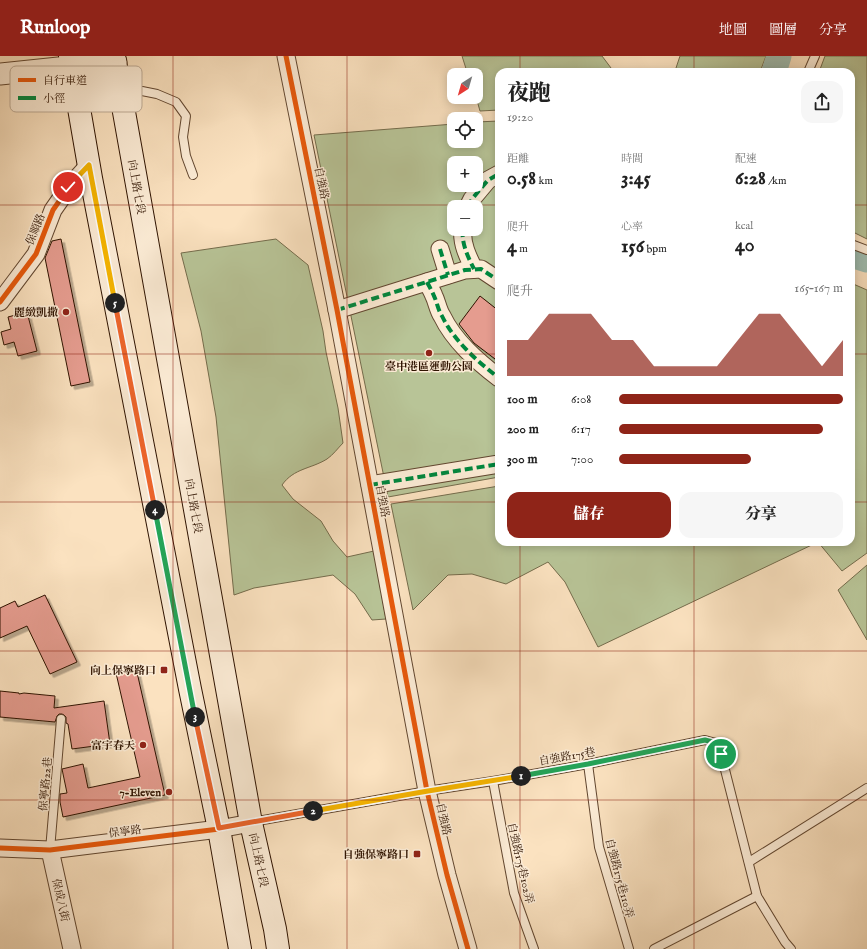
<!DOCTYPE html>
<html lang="zh-TW">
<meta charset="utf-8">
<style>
body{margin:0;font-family:"IM FELL English","Noto Serif TC",serif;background:#f6f6f6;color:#222;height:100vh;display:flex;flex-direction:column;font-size:15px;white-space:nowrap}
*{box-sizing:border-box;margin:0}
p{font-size:13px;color:#767676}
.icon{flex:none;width:22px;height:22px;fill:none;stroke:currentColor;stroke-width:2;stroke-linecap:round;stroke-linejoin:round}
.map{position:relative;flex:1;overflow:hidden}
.sheet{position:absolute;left:495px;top:12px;width:360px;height:478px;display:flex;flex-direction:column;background:#fff;border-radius:12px;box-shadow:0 2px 10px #0003}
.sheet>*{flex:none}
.needle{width:26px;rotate:217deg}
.buttons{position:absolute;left:447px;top:12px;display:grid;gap:8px}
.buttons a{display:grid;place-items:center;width:36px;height:36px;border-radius:8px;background:#fff;box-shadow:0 2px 10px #0003;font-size:20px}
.pin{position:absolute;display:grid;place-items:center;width:34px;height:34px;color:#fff;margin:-17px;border:2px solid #fff;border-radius:50%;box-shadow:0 1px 4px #0007}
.km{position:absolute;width:20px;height:20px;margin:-10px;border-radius:50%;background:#222;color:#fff;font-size:11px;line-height:20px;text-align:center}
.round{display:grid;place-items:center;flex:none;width:42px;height:42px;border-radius:12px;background:#f6f6f6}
.head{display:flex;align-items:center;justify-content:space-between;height:68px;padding:0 12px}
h1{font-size:22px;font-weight:800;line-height:30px}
.metrics{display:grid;grid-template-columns:repeat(3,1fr);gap:6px;height:68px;padding:4px 12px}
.metrics div{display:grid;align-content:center}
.metrics b{font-size:20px;font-weight:800}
.metrics small{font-size:11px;font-weight:400}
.metrics p{font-size:11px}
.chart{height:112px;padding:8px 12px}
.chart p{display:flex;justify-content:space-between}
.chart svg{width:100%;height:72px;margin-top:4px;fill:#8f2418;opacity:.7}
.button{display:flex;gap:8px;margin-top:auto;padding:8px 12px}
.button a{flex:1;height:46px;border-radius:12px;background:#8f2418;color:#fff;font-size:16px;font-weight:800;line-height:46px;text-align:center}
.button a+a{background:#f6f6f6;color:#222}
ul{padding:0 12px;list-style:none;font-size:13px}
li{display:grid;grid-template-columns:64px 48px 1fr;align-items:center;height:30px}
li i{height:10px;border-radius:5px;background:#8f2418}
header{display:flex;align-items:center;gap:24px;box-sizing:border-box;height:56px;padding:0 20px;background:#8f2418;color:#fff}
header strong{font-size:19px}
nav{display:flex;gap:22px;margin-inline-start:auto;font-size:14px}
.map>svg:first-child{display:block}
.green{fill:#b8c497;stroke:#746c4c;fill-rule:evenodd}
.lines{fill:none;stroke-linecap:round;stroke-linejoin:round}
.river{stroke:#9fbeb2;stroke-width:25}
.building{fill:#e59c8f;stroke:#2f1300;filter:url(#shadow)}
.service-casing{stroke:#624730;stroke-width:10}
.minor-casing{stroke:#624730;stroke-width:19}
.tertiary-casing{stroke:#624730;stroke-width:23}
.secondary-casing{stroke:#2f1300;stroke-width:24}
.service{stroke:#fcecd6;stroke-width:8}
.minor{stroke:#fcecd6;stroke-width:17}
.tertiary{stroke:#fcecd6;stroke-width:21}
.secondary{stroke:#fcecd6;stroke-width:22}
.quiet{stroke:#00873e;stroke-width:4;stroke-dasharray:8 4;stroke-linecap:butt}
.cycleway-casing{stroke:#fcecd6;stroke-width:8}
.cycleway{stroke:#e8590c;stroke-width:5}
.split-1-casing{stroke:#fff;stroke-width:8}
.split-2-casing{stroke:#fff;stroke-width:8}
.split-3-casing{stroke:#fff;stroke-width:8}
.split-4-casing{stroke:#fff;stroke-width:8}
.split-5-casing{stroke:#fff;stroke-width:8}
.split-6-casing{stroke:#fff;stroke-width:8}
.split-1{stroke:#22a559;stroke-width:5}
.split-2{stroke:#f5b400;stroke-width:5}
.split-3{stroke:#f0652b;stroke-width:5}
.split-4{stroke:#22a559;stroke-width:5}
.split-5{stroke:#f0652b;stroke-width:5}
.split-6{stroke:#f5b400;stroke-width:5}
.grid{fill:none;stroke:#8f2418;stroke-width:1;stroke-opacity:0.55}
.poi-dot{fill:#8f2418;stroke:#fcecd6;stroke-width:1.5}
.labels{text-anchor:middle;stroke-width:3;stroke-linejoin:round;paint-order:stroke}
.street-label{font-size:11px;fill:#2f1300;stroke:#fcecd6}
.poi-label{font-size:11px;font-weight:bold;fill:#2f1300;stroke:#fcecd6;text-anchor:end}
.key{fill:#fcecd6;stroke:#beab96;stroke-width:1}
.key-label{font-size:11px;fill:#2f1300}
</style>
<header>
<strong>Runloop</strong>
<nav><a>地圖</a><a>圖層</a><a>分享</a></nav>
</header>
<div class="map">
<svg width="867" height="893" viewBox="0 0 867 893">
<defs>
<filter id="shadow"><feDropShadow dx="3.5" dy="3.5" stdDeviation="0" flood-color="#0004"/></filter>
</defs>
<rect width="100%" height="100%" fill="#fbe2c0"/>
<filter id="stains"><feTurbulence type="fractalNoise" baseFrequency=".005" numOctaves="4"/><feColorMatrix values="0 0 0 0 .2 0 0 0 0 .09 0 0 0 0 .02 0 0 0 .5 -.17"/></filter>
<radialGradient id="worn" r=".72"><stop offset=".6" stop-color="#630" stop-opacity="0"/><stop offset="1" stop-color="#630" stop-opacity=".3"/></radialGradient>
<g class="green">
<polygon points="462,0 602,0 614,16 499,16 499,54 480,55 476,41 476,19 468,19"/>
<polygon points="680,0 766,0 760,16 678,16 676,12"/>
<polygon points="825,0 867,0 867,183 851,175 851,16 819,16"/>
<path d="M499 65V421L388 441 314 79 454 68V85H476V66ZM454 107H476V129H454ZM454 151H476V173H454Z"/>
<path d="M276 183 308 209 323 275 326 296 338 352 343 387C338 392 333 399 327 403 311 413 294 412 282 429L293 443 321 465 333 485 347 501 374 495 386 563 372 564 355 538 333 519 254 532 234 539 216 361 201 275 181 197Z"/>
<polygon points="851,227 867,234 867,497 842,515 818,486 598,591 565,526 548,506 506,528 472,518 448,519 413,554 391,448 499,430 499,486 851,486"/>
<polygon points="867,509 867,584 838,534"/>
</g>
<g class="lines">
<g class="river">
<polyline points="774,16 779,0"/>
<polyline points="851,199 867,204"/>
</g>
</g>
<g class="building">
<polygon points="61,183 90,326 71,330 45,202 52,185"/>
<polygon points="480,240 499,255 499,306 474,287 459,268"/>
<polygon points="27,256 37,295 18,300 14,286 4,289 1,276 11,273 8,261"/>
<polygon points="45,539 77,606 50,618 27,570 0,582 0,552 15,545 18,551"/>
<polygon points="136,612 165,739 63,761 60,746 60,738 67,737 62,713 83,708 88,732 140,721 116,617"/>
<polygon points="0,635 19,637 19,638 24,637 55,640 54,652 104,645 110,688 72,693 68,668 66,667 66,661 64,659 62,658 59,658 57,660 55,666 0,661"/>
</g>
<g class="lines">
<defs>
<g id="service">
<polyline points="808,16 815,0"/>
<polyline points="122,38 132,34 142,35 157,38 176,46 186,60 183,81 186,100 193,119"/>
<polyline points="851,188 867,194"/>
<polyline points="588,708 599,791 629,893"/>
<polyline points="493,725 514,837 534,893"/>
<polyline points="252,766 427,735 493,725 588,708 705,684 716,687 721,698 757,840 785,886 791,893"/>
<polyline points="50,794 61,663"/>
<polyline points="749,806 867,732"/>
<polyline points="654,893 757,840"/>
</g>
<g id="minor">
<polyline points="286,0 337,254 427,735 447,819 468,893"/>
<polyline points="468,151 472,143 488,124 499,118"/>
<path d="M463 173C461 187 468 201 474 213"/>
<polyline points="440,193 448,219"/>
<path d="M427 226C429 230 432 235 434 240 437 246 438 254 442 260 454 285 477 305 499 322"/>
<polyline points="0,246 36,198 53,154 69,131 89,109"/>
<polyline points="337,254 465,214 481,213 499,225"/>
<polyline points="370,429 499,408"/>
<polyline points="0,792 50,794 219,773 251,767"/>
<polyline points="50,794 72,893"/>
</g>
<polyline id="tertiary" points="0,18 116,6"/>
<g id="secondary">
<polyline points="70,0 91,122 190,633 219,773 240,893"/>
<polyline points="114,0 251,767 275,873 278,893"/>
</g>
</defs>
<use href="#service" class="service-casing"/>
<use href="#minor" class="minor-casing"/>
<use href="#tertiary" class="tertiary-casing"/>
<use href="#secondary" class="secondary-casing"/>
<use href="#service" class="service"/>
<use href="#minor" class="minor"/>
<use href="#tertiary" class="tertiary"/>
<use href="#secondary" class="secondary"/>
<g class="quiet">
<polyline points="468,151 472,143 488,124 499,118"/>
<path d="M463 173C461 187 468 201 474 213"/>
<polyline points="440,193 448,219"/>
<path d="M427 226C429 230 432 235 434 240 437 246 438 254 442 260 454 285 477 305 499 322"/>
<polyline points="337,254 465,214 481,213 499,225"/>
<polyline points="370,429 499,408"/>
</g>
<defs>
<g id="cycleway">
<polyline points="286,0 337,254 427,735 447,819 468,893"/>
<polyline points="0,246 36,198 53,154 69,131 89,109"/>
<polyline points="0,792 50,794 219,773 251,767"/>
</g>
</defs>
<use href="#cycleway" class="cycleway-casing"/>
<use href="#cycleway" class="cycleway"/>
</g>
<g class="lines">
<defs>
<polyline id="split-1" points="521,720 588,708 705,684 716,687 721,698"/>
<polyline id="split-2" points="313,755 428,735 521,720"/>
<polyline id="split-3" points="195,661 219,772 313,755"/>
<polyline id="split-4" points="155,454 195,661"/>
<polyline id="split-5" points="115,247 155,454"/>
<polyline id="split-6" points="68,131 89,109 115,247"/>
</defs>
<use href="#split-1" class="split-1-casing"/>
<use href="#split-2" class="split-2-casing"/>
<use href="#split-3" class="split-3-casing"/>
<use href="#split-4" class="split-4-casing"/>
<use href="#split-5" class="split-5-casing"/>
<use href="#split-6" class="split-6-casing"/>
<use href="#split-1" class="split-1"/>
<use href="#split-2" class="split-2"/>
<use href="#split-3" class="split-3"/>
<use href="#split-4" class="split-4"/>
<use href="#split-5" class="split-5"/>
<use href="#split-6" class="split-6"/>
</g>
<path class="grid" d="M173 0V893M347 0V893M520 0V16M694 0V16M0 149H499M851 149H867M0 298H499M851 298H867M0 446H499M851 446H867M520 486V893M694 486V893M0 595H867M0 744H867"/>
<g class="poi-dot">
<circle cx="66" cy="256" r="4"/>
<circle cx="429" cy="297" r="4"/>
<rect x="160" y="610" width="8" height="8" rx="2"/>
<circle cx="143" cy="689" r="4"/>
<circle cx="169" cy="736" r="4"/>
<rect x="413" y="794" width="8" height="8" rx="2"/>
</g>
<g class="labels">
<g class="street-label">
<text transform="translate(322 127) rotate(78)" y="4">自強路</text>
<text transform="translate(137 131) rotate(80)" y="4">向上路七段</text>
<text transform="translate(35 173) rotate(-68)" y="4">保順路</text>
<text transform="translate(383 445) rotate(79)" y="4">自強路</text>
<text transform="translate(194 450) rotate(80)" y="4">向上路七段</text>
<text transform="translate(567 700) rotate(-10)" y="4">自強路175巷</text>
<text transform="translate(45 728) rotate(-85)" y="4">保寧路22巷</text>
<text transform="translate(444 763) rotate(77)" y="4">自強路</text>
<text transform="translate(125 775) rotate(-7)" y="4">保寧路</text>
<text transform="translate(259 804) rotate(78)" y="4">向上路七段</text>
<text transform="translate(521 807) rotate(77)" y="4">自強路175巷102弄</text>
<text transform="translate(620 822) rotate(75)" y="4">自強路175巷110弄</text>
<text transform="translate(61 844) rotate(77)" y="4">保成八街</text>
</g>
<g class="poi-label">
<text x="58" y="260">麗緻凱撒</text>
<text x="429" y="314" text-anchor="middle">臺中港區運動公園</text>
<text x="156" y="618">向上保寧路口</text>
<text x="135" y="693">富宇春天</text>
<text x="161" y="740">7-Eleven</text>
<text x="409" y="802">自強保寧路口</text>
</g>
</g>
<rect x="10" y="10" width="132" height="46" rx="6" class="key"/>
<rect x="18" y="22" width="18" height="4" fill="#e8590c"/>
<rect x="18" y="40" width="18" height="4" fill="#00873e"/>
<g class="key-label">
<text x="43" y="28">自行車道</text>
<text x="43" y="46">小徑</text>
</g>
<rect width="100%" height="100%" filter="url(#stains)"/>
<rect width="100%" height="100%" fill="url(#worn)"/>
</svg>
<div class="buttons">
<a><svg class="needle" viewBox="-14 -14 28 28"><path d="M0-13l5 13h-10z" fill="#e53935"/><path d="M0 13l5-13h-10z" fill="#767676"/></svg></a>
<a><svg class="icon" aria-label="locate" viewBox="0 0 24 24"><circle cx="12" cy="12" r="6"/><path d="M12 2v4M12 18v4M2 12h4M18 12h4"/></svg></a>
<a>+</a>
<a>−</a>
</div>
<div class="pin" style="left:721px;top:698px;background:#1e9e55"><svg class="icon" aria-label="arrive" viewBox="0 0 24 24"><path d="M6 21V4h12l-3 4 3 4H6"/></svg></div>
<div class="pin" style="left:68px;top:131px;background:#d93025"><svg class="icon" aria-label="check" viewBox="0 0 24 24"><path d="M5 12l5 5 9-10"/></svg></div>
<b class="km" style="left:521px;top:720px">1</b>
<b class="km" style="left:313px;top:755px">2</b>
<b class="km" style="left:195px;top:661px">3</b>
<b class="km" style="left:155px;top:454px">4</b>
<b class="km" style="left:115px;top:247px">5</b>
<section class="sheet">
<div class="head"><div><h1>夜跑</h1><p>19:20</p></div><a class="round"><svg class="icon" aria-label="share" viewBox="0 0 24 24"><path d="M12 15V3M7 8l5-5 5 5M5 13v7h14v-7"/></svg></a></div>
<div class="metrics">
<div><p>距離</p><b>0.58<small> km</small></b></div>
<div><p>時間</p><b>3:45</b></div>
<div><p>配速</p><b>6:28<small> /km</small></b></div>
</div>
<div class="metrics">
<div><p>爬升</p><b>4<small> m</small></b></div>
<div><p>心率</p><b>156<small> bpm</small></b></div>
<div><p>kcal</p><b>40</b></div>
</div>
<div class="chart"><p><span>爬升</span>165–167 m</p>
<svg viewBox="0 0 160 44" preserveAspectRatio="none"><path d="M0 44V22L10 22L20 6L30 6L40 6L50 22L60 22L70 38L80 38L90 38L100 38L110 22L120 6L130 6L140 22L150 38L160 22V44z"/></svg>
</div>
<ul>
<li><b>100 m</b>6:08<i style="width:100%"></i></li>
<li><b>200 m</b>6:17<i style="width:91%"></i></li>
<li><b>300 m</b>7:00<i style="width:59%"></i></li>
</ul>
<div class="button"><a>儲存</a><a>分享</a></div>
</section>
</div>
